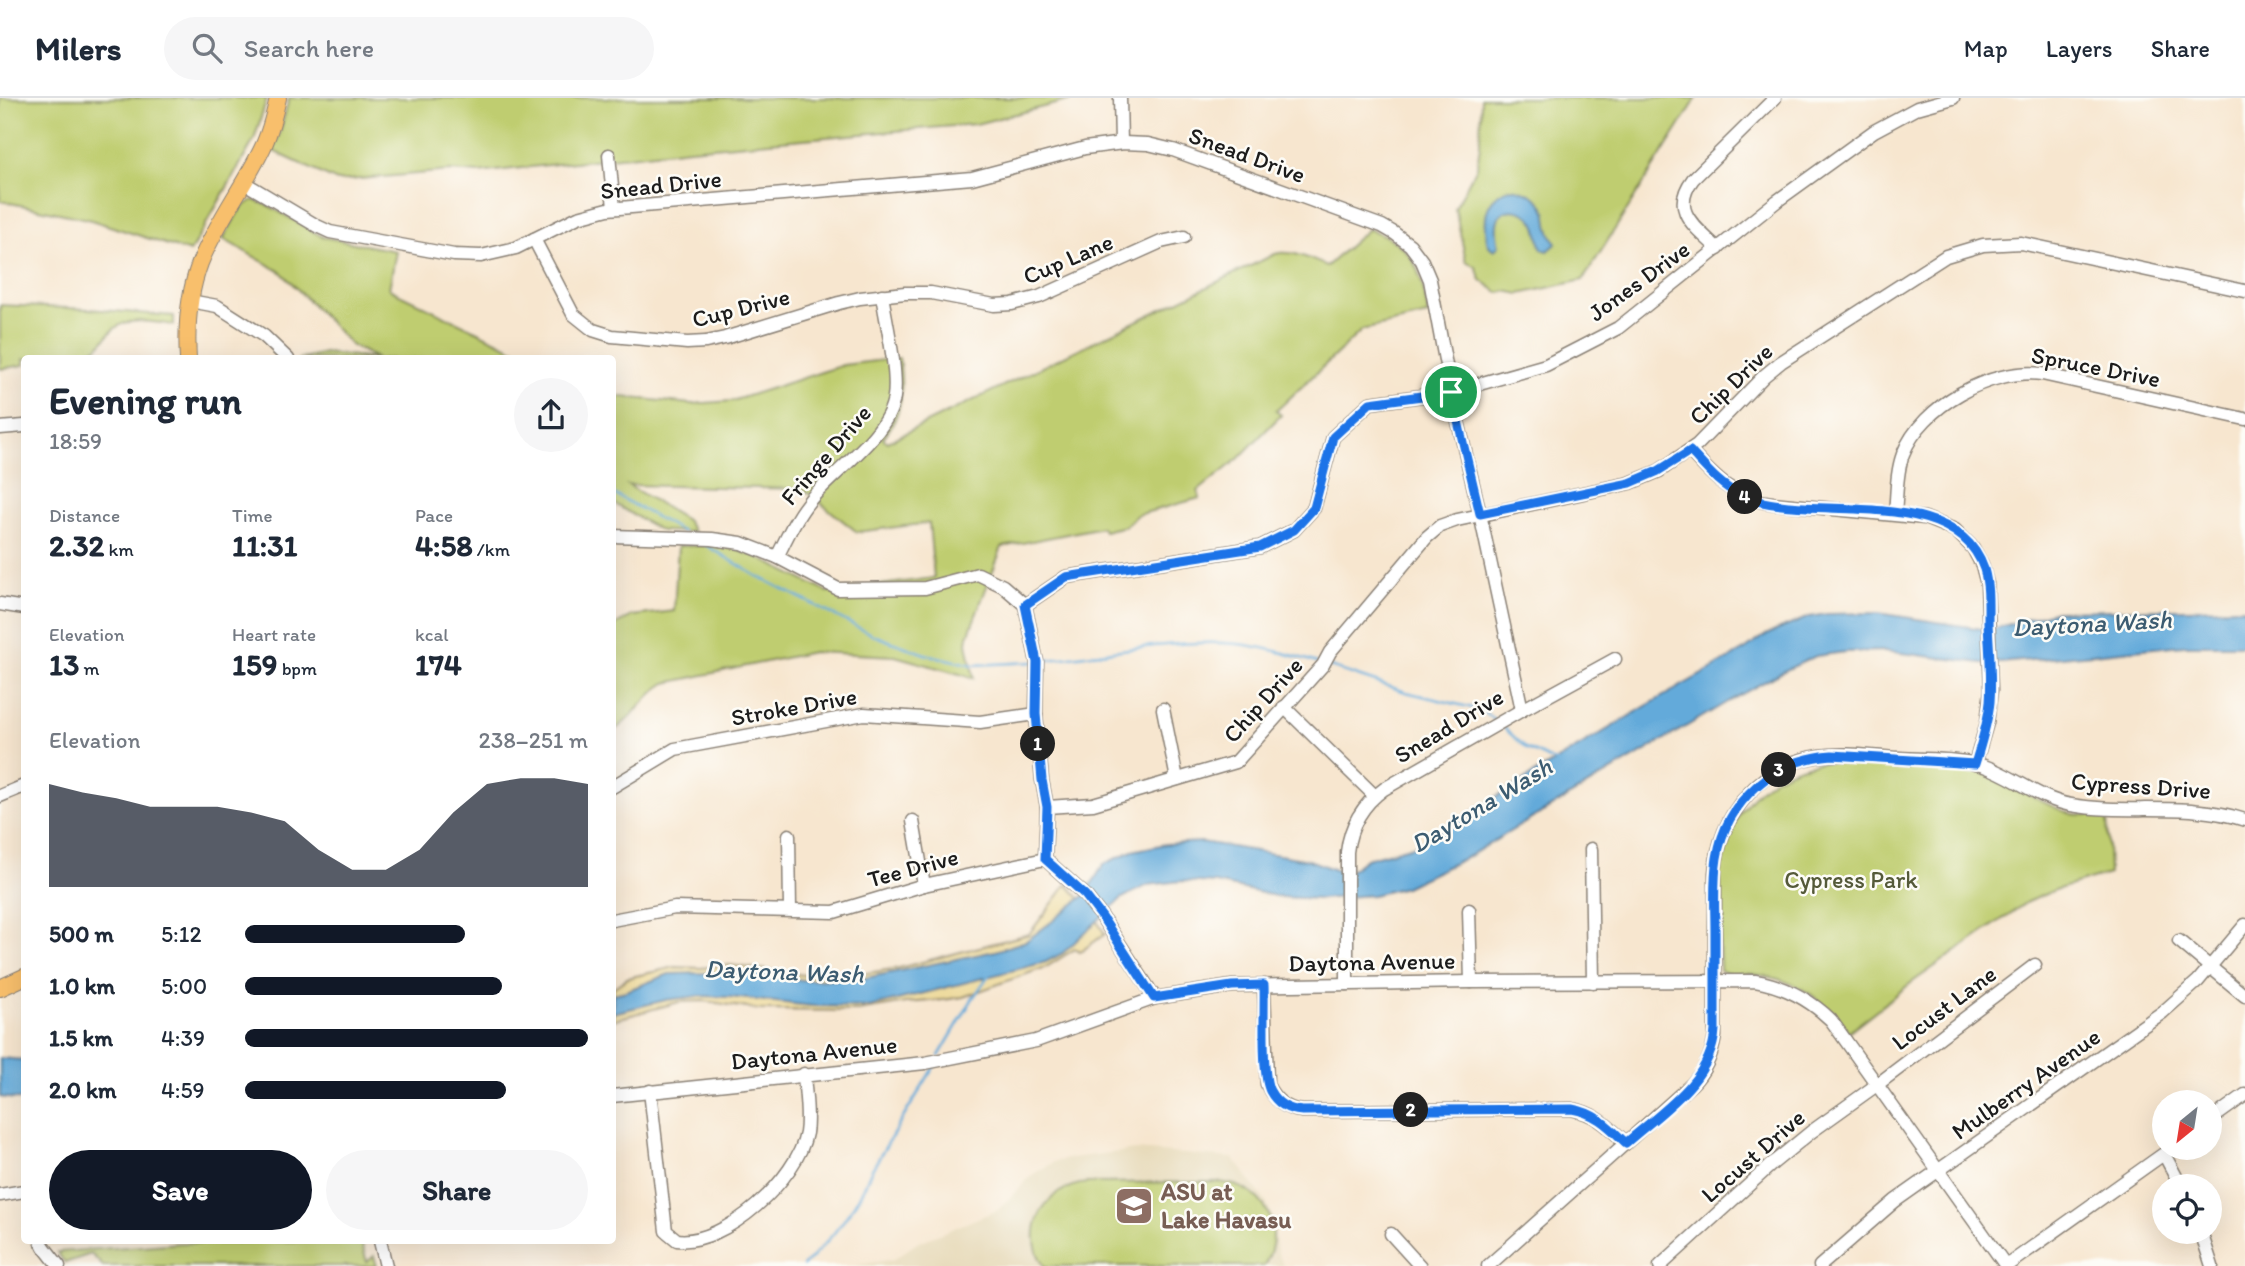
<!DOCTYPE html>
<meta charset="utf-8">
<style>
body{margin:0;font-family:Itim,sans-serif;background:#f6f6f7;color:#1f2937;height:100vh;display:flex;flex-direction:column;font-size:26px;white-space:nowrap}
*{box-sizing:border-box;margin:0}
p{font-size:23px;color:#747a83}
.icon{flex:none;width:38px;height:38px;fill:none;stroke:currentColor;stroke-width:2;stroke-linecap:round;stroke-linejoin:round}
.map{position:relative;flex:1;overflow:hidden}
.drawer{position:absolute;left:21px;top:257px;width:595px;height:889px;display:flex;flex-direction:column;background:#fff;border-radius:7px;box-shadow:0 7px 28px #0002}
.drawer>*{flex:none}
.needle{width:46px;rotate:210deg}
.controls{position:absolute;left:2152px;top:992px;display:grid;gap:14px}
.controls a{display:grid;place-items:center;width:70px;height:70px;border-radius:50%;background:#fff;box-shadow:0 7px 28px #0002;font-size:35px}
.pin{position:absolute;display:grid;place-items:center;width:60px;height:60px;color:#fff;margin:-30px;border:4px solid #fff;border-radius:50%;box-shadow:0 2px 7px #0007}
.km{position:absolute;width:35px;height:35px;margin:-18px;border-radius:50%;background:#222;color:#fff;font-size:19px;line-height:35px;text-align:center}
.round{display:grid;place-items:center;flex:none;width:74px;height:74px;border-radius:37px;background:#f6f6f7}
.head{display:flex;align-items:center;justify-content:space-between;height:119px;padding:0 28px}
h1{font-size:38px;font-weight:800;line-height:52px}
.figures{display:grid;grid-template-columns:repeat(3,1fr);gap:10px;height:119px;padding:7px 28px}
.figures div{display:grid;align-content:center}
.figures b{font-size:30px;font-weight:800}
.figures small{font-size:19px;font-weight:400}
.figures p{font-size:19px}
.chart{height:196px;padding:14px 28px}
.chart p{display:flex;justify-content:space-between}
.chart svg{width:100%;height:126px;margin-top:7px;fill:#111827;opacity:.7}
.primary-button{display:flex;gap:14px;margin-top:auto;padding:14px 28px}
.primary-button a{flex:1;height:80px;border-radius:42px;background:#111827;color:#fff;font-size:28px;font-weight:800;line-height:80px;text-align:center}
.primary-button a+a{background:#f6f6f7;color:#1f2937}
ul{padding:0 28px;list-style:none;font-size:23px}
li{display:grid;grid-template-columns:112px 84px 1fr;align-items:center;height:52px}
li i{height:18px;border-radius:9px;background:#111827}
header{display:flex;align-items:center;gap:42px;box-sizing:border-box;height:98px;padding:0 35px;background:#fff;border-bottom:2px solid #e0e1e3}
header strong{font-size:33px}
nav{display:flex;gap:38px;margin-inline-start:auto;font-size:24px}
.search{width:490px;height:63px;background:#f6f6f7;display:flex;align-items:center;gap:18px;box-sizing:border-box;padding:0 24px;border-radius:38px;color:#747a83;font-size:26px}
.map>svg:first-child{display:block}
.built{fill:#e7daba}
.green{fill:#bfcd6f;stroke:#6e7446;stroke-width:2}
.sand{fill:#eeda9e;stroke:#857b5d;stroke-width:2}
.water{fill:#63aada;stroke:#40637b;stroke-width:2}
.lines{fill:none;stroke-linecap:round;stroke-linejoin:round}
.stream{stroke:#63aada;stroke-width:2.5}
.minor-casing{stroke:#8a8176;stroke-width:15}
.major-casing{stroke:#8a8176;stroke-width:18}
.minor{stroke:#fff;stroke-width:12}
.major{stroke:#f8bf6c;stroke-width:16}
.route-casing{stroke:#fff;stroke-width:14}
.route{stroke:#1a73e8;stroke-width:9}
.labels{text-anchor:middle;stroke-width:5;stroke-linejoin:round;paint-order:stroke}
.street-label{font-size:24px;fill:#1c1c1c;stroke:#fdfcf7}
.park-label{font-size:24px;fill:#555a39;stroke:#fdfcf7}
.education-label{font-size:24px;font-weight:bold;fill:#785e54;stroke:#fdfcf7;text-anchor:start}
.water-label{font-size:26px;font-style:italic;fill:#3c5c71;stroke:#fdfcf7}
</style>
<header>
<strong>Milers</strong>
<div class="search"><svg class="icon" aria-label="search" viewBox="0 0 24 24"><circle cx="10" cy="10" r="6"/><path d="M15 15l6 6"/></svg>Search here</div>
<nav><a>Map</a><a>Layers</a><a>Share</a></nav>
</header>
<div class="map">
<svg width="2245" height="1168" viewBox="0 0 2245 1168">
<rect width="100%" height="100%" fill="#fdfcf7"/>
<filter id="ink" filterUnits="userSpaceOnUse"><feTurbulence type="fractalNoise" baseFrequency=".0143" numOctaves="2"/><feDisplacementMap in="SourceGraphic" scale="14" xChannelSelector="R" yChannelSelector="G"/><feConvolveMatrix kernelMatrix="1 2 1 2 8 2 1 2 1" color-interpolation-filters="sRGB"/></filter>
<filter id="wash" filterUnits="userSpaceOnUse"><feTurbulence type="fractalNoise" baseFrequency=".00686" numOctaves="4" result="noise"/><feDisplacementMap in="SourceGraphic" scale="28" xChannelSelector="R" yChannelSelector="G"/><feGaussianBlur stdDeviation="1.57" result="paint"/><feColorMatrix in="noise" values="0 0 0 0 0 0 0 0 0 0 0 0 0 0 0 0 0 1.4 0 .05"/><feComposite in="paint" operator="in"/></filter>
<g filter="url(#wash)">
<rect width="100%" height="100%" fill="#f7e6cf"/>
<polygon class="built" points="1136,1052 1232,1060 1235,1062 1266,1104 1273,1120 1277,1153 1284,1168 853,1168 894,1161 917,1145 998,1112 1032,1077 1054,1064 1071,1060"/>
<g class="green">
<polygon points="0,0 267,0 254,42 190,154 88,121 0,103"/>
<polygon points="289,0 1070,0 1071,2 976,26 690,51 478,75 450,73 337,83 273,53 280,35"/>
<polygon points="1481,0 1697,0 1583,182 1520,196 1505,193 1499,195 1481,182 1476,169 1466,163 1455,110 1477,69 1480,47"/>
<polygon points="253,102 267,107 323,139 396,153 389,191 534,261 298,261 325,255 376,260 352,248 281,174 223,141 241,110"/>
<path d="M1368 131C1415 146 1421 173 1428 217L1362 232 1276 313 1281 317 1238 361 1198 393 1200 400 1137 417 1125 428 1104 433 1102 429 1002 449 968 538 967 545 974 580 895 558 813 554 666 585C645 597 634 620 613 633V529L632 518 674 513 678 448 716 447 737 452 757 459 827 494 934 480 929 425 857 434 803 391 628 387 686 422 694 434 661 433 613 405V298L691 306 732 303 843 267 899 260C903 291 904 315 883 340L887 344 1275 156C1293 151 1311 162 1327 168Z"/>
<path d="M0 207 89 211 174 218V227C156 225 131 218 115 230 108 235 103 246 96 250 79 259 43 261 24 261V267L0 271Z"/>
<path d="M1832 663 1970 670C2005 681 2035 703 2069 715 2079 719 2096 716 2107 715L2109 776 2055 792 2027 804 1911 885 1848 934C1825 900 1793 880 1751 876 1739 875 1730 879 1720 872 1719 835 1714 789 1722 752 1724 744 1730 736 1733 728 1755 686 1786 667 1832 663Z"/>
<path d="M1219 1084C1264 1088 1287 1129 1264 1168H1044C1020 1131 1045 1089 1087 1085Z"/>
<polygon points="254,1143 361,1143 367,1164 374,1158 377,1168 103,1168 91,1156 65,1165 57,1154 181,1145 226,1145"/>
</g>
<polygon class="sand" points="1067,786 1088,809 1105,836 1080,854 1075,851 1046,869 963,899 943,902 906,905 858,913 759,912 705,903 679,904 613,922 613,890 627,880 675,869 701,870 729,867 804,877 861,876 899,870 1029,836"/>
<g class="water">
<path d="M1510 90C1524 91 1542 100 1546 113 1548 119 1547 125 1549 130 1550 136 1554 140 1556 146L1548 153 1542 151C1538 143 1539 132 1534 124 1527 113 1507 107 1499 119 1495 127 1497 139 1499 148L1494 152C1485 147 1487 141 1486 132 1484 112 1490 98 1510 90Z"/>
<polygon points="2245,510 2245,547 2184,547 1990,566 1885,553 1845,554 1816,558 1786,572 1729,603 1469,758 1405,789 1373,797 1319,801 1280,799 1216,785 1181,783 1148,787 1122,800 1063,855 1046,864 870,909 812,908 729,899 699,898 666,902 613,915 613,896 626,893 669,876 745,874 803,882 861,881 995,853 1026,843 1054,822 1085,797 1104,766 1132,753 1166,746 1202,744 1309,762 1346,776 1366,761 1417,747 1646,608 1746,551 1766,537 1809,519 1827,516 1878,515 1989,532 2057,513"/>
<polygon points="0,960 24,962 24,1002 0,999"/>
</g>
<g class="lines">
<g class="stream">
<polyline points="612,395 683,434"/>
<polyline points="704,446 757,478 873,537 925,556 973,567 1034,564"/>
<path d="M1040 563C1100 556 1162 543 1223 545 1255 546 1287 555 1317 565"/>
<polyline points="1327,568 1406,594 1481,612 1496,623"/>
<polyline points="1501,627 1526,650 1556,664"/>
<polyline points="939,958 973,900 989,877"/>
<path d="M803 1168C831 1142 858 1108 871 1073L935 967"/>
</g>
</g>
</g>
<g filter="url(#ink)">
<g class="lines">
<defs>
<g id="minor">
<polyline points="1120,0 1121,45"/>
<polyline points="609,57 614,110"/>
<path d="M243 84 317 128 330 134 454 157 481 158 516 150 578 119 608 111 972 80 1085 50 1123 45 1148 46 1173 52 1382 128 1394 135 1410 147 1422 163 1430 182 1451 294 1480 416 1522 612 1384 691C1362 707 1350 728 1347 754V886"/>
<polyline points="534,141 573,216 593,232 612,238 687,245 706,244 725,240 839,205 860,200 905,195 931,195 994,207 1012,206 1039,199 1161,144 1184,139"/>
<path d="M1718 151C1696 129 1669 113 1693 81L1775 0"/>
<polyline points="190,203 217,208 264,238 288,261"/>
<polyline points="0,330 24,328"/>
<path d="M1690 353C1714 380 1735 401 1772 405L1925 420 1955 432 1973 450 1982 467 1987 486 1991 592 1987 625 1975 666"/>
<path d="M1895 415C1897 396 1896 375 1903 356 1922 307 1991 270 2042 276L2245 321"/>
<polyline points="612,438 712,441 741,445 777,459 838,491 925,490 978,476 1003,488 1025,507 1037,564 1036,616 1042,682 1047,709 1045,761"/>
<path d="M777 459C787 439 796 419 810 402 834 373 889 337 894 299 898 273 886 224 882 197"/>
<polyline points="0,506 24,510"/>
<polyline points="1025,507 1066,479 1260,449 1294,432 1314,410 1333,339 1370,305 1451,294 1546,267 1618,230 1777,103 1874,33 1917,10 1953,0"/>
<polyline points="1284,609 1375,698"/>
<polyline points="1163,611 1177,681"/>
<polyline points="1522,612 1615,561"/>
<polyline points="612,689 675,651 864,616 980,624 1036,616"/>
<polyline points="0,698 24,688"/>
<polyline points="1047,709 1093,706 1236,664 1323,567 1330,554 1427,439 1440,428 1457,422 1630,385 1659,373 1697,347 1764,278 1781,264 1946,158 1983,147 2021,145 2245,193"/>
<polyline points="913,723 924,787"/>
<polyline points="789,737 790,812"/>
<polyline points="1591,751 1593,884"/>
<polyline points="1045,761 1085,797 1102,819 1155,900"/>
<polyline points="1469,812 1471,884"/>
<polyline points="612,822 675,810 834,814 924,787 1045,761"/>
<polyline points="2179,843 2245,898"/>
<path d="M1264 887 1267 986C1274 1002 1285 1011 1302 1013L1571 1011C1596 1015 1609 1029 1626 1045"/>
<path d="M650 993 666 1133 677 1142C725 1148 798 1080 806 1035 809 1017 805 995 804 976"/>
<path d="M612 998 925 965 1036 943 1155 900 1232 888 1471 884 1755 883C1785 888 1809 901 1831 922L2006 1168"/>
<polyline points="2210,1022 2245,997"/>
<polyline points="2164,1056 2181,1088"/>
<polyline points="0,1097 24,1093"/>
<polyline points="2201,1134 2212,1168"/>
<polyline points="1391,1136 1420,1168"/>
<polyline points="41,1143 44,1149 59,1168"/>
<polyline points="380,1143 386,1168"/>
<path d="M1488 1168 1692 986C1705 973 1712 957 1715 938V775C1719 716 1761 666 1820 658 1845 654 1874 659 1899 660 1927 662 1957 660 1984 668 2014 678 2038 701 2071 707 2128 717 2189 703 2245 722"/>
<polyline points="1660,1168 1773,1065 1811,1034 1878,986 2035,867"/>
<polyline points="1820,1168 1895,1103 2163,914 2198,883 2245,827"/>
<polyline points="2006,1168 2172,1050"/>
</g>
<g id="major">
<path d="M188 261C186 228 188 197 200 165 216 125 243 90 262 51 270 35 274 18 278 0"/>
<polyline points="0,890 24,879"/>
</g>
</defs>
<use href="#minor" class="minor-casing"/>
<use href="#major" class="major-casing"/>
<use href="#minor" class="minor"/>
<use href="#major" class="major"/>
</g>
</g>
<g class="lines" filter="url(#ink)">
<defs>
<path id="route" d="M1451 294 1480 416 1630 385 1658 373 1690 353C1706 370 1720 388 1742 398 1809 426 1955 384 1984 471 1989 488 1988 506 1988 524 1989 551 1992 577 1990 604 1988 625 1981 646 1975 666L1832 657C1775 661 1726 702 1717 760 1713 784 1715 810 1715 835 1715 867 1715 900 1715 932 1712 983 1661 1014 1626 1045 1609 1029 1596 1015 1572 1011L1302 1013C1288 1012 1277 1006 1270 993 1261 976 1265 909 1264 887L1232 888 1154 900 1102 819 1085 797 1045 761 1047 709 1042 682 1036 616 1037 564 1025 507 1066 479 1260 449 1294 432 1314 410 1333 339 1370 305Z"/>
</defs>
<use href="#route" class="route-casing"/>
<use href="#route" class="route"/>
</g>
<defs>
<symbol id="university-square" viewBox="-11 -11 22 22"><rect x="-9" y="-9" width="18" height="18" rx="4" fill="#8d6e63" stroke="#fdfcf7"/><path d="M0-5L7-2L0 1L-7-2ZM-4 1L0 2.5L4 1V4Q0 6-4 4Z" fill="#fff"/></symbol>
</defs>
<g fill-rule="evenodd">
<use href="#university-square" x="1112" y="1086" width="44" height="44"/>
</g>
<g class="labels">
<g class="street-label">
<text transform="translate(1247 57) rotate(20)" y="8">Snead Drive</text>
<text transform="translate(661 87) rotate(-6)" y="8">Snead Drive</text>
<text transform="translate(1068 161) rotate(-23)" y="8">Cup Lane</text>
<text transform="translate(1639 183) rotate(-36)" y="8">Jones Drive</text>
<text transform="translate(741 210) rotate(-14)" y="8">Cup Drive</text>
<text transform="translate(2096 269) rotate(11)" y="8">Spruce Drive</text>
<text transform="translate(1731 286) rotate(-44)" y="8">Chip Drive</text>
<text transform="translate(826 357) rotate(-49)" y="8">Fringe Drive</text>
<text transform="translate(1263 602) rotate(-48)" y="8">Chip Drive</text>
<text transform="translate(794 609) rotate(-10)" y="8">Stroke Drive</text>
<text transform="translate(1449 628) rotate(-31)" y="8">Snead Drive</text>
<text transform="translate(2141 688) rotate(4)" y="8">Cypress Drive</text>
<text transform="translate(913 770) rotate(-15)" y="8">Tee Drive</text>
<text transform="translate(1372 864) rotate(-1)" y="8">Daytona Avenue</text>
<text transform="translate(1944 910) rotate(-37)" y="8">Locust Lane</text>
<text transform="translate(814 955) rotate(-6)" y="8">Daytona Avenue</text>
<text transform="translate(2026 986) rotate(-35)" y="8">Mulberry Avenue</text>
<text transform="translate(1753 1058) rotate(-41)" y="8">Locust Drive</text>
</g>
<g class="park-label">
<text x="1851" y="790">Cypress Park</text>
</g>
<g class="education-label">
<text x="1161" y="1102">ASU at<tspan x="1161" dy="28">Lake Havasu</tspan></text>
</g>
<g class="water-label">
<text transform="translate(2092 525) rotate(-3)" y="9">Daytona Wash</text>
<text transform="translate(1481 707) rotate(-31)" y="9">Daytona Wash</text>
<text transform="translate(784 873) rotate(2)" y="9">Daytona Wash</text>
</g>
</g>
</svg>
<div class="controls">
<a><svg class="needle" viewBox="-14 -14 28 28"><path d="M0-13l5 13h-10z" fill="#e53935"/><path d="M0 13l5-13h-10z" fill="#747a83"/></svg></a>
<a><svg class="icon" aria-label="locate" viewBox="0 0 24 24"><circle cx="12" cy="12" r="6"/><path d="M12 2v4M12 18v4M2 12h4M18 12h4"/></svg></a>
</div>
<div class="pin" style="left:1451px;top:294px;background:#1e9e55"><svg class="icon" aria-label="arrive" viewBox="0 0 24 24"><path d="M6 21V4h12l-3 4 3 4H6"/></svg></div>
<b class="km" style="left:1038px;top:646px">1</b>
<b class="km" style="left:1411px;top:1012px">2</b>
<b class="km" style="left:1779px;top:672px">3</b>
<b class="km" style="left:1745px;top:399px">4</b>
<section class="drawer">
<div class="head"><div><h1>Evening run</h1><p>18:59</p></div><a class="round"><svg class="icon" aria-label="share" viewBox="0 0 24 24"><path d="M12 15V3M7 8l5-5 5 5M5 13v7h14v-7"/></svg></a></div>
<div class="figures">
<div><p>Distance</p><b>2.32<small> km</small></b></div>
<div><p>Time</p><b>11:31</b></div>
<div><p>Pace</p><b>4:58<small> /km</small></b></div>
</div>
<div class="figures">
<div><p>Elevation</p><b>13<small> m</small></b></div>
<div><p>Heart rate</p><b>159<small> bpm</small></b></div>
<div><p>kcal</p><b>174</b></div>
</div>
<div class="chart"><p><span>Elevation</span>238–251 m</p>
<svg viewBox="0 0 160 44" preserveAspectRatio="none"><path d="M0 44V8L10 11L20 13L30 16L40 16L50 16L60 18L70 21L80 31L90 38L100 38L110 31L120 18L130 8L140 6L150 6L160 8V44z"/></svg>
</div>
<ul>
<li><b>500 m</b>5:12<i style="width:64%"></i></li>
<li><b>1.0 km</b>5:00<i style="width:75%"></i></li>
<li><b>1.5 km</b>4:39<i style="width:100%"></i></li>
<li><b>2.0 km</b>4:59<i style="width:76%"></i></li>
</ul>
<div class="primary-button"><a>Save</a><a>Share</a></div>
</section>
</div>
